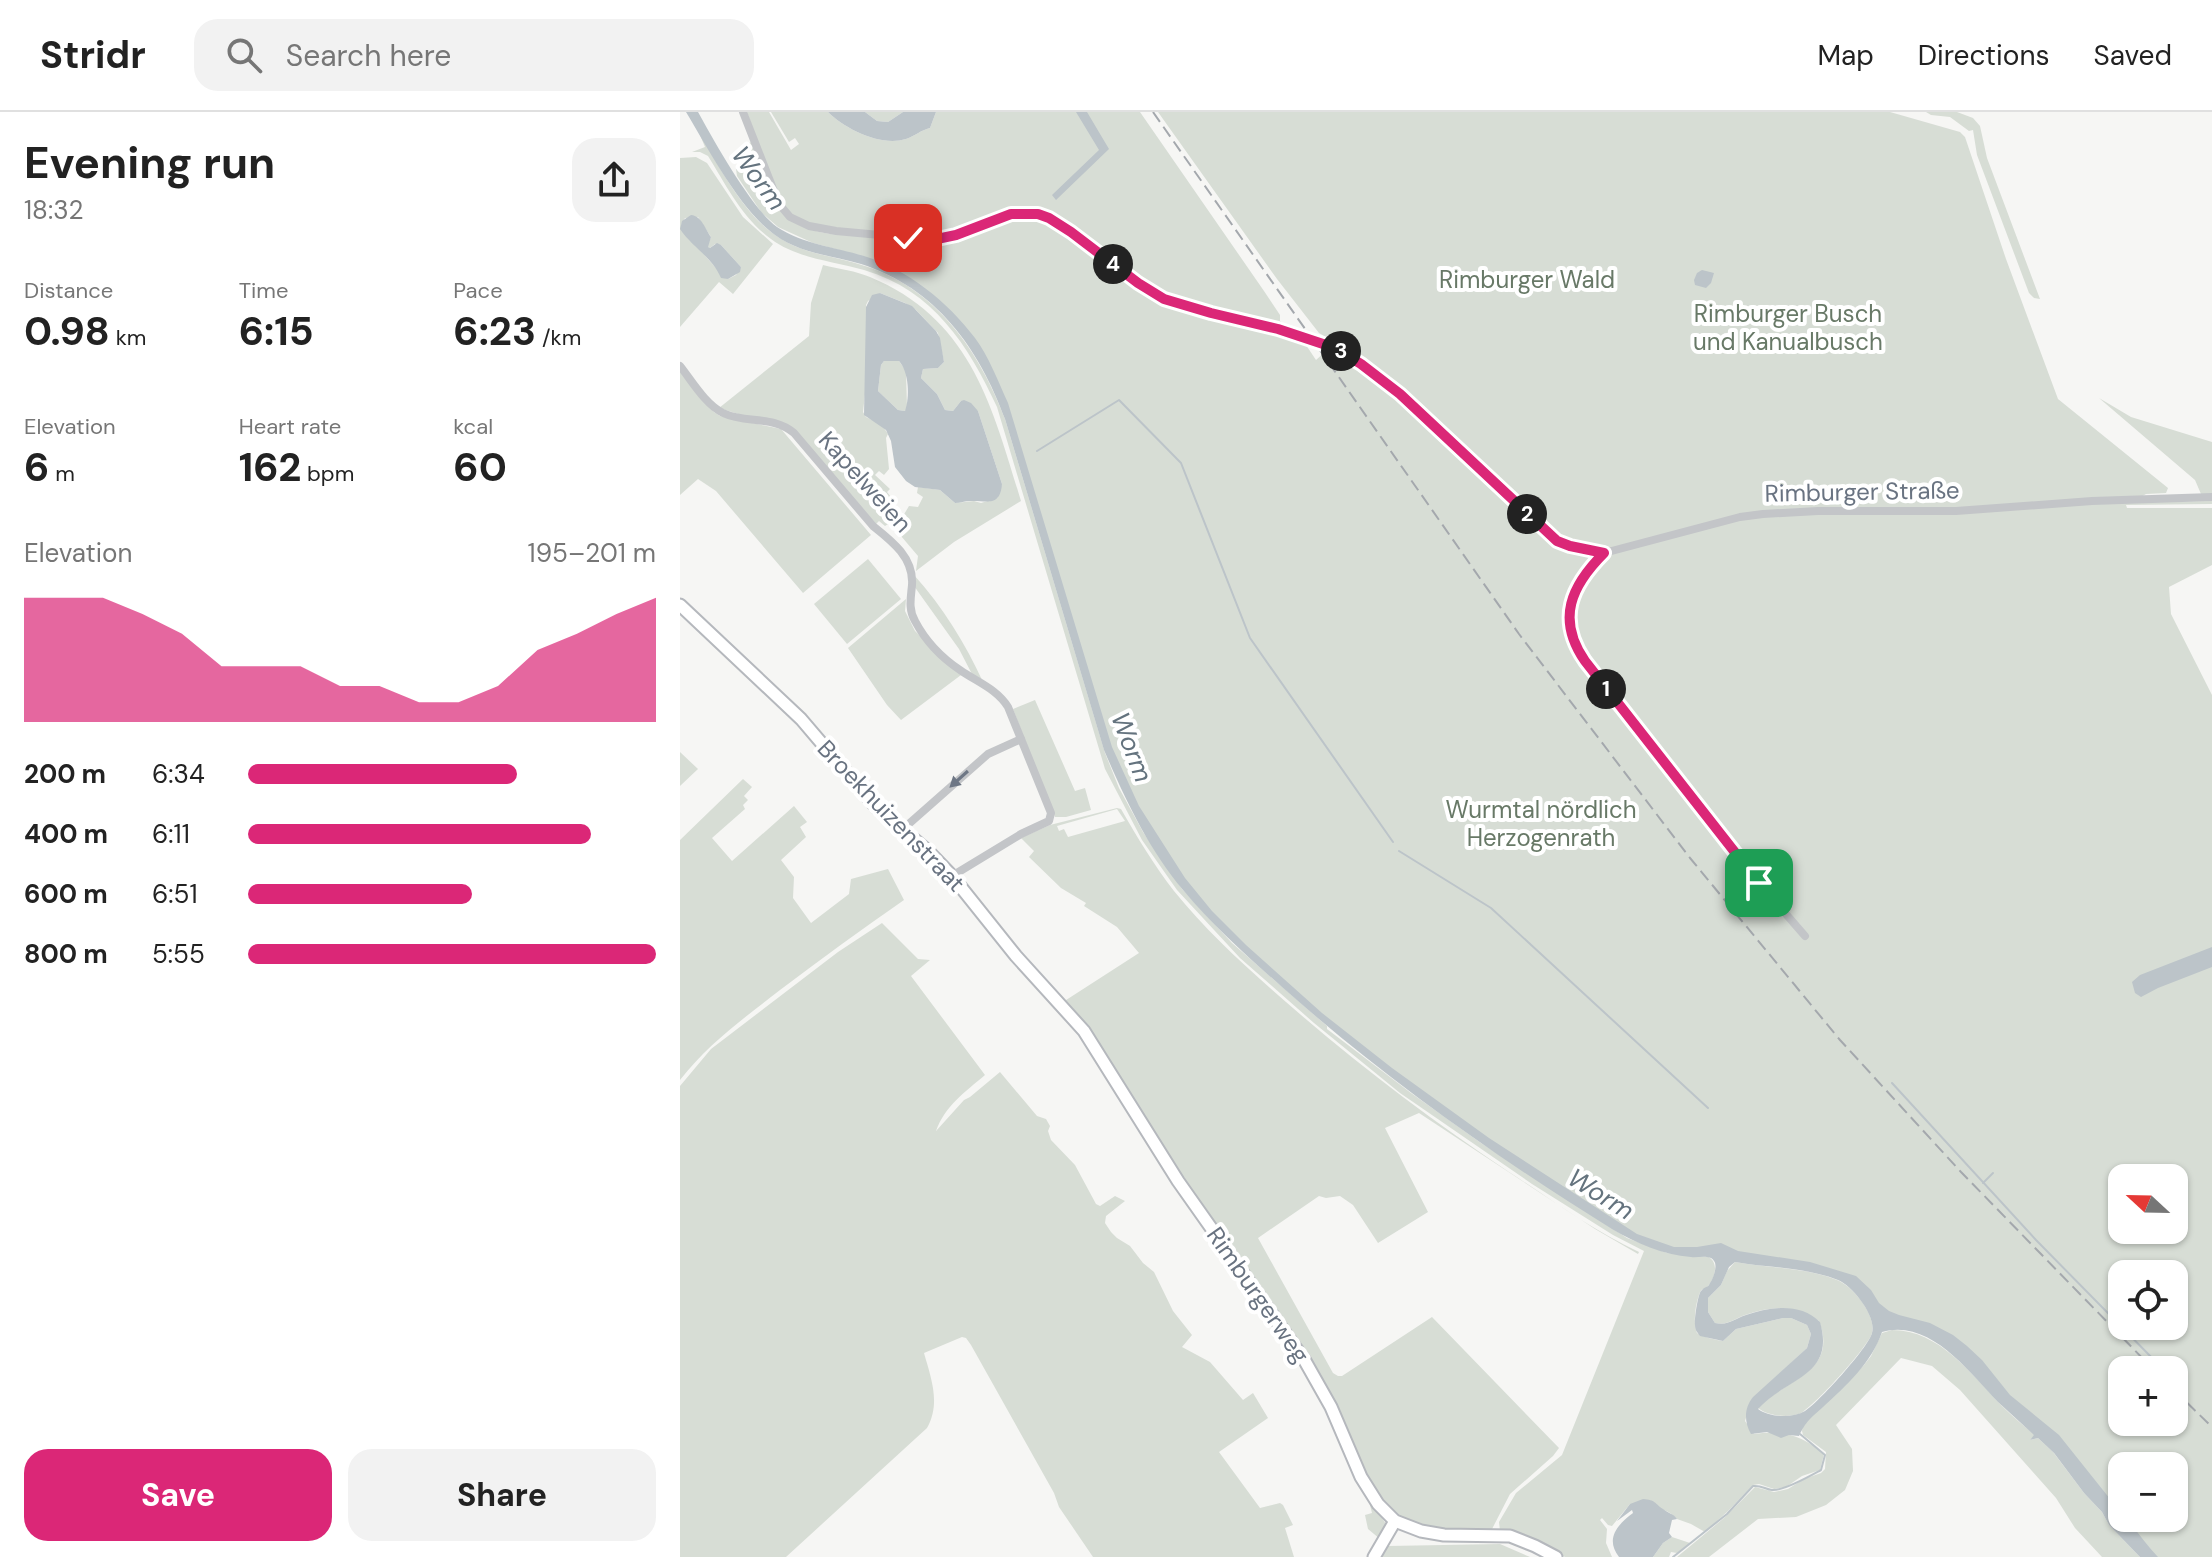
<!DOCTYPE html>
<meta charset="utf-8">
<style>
body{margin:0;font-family:"DM Sans",sans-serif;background:#f2f2f2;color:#222;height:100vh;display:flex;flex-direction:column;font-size:30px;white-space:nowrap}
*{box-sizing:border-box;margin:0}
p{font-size:26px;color:#767676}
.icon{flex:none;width:44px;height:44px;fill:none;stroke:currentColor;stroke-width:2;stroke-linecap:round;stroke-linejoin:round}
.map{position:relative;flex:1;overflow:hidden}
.sheet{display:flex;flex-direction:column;background:#fff;width:680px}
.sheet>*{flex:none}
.needle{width:52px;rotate:292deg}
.controls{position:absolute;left:1428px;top:1052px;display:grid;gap:16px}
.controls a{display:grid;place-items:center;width:80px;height:80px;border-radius:16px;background:#fff;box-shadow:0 2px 6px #0004;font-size:40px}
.pin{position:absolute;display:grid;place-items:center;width:68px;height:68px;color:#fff;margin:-34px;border-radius:16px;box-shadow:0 4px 12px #0006}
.km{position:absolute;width:40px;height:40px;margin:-20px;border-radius:50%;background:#222;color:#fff;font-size:22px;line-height:40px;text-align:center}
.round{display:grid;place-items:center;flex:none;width:84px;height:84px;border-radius:24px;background:#f2f2f2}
.headline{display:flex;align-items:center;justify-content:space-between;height:136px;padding:0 24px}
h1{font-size:44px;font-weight:700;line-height:60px}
.figures{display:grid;grid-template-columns:repeat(3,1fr);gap:12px;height:136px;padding:8px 24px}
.figures div{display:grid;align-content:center}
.figures b{font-size:40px;font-weight:700}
.figures small{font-size:22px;font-weight:400}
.figures p{font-size:22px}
.chart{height:224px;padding:16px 24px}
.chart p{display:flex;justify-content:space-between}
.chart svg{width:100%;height:144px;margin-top:8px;fill:#db2777;opacity:.7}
.primary-button{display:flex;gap:16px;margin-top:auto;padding:16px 24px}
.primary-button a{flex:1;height:92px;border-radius:24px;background:#db2777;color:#fff;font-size:32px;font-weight:700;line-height:92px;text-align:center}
.primary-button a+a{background:#f2f2f2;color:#222}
ul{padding:0 24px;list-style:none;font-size:26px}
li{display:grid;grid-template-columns:128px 96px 1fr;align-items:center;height:60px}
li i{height:20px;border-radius:10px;background:#db2777}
header{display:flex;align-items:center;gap:48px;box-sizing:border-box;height:112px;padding:0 40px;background:#fff;border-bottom:2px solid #e0e0e0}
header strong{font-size:38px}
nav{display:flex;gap:44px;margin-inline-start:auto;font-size:28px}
.search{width:560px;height:72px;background:#f2f2f2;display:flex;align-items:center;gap:20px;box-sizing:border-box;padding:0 28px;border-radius:24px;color:#767676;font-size:30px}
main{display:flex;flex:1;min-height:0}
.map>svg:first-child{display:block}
.green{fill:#d7ddd5;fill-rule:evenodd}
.water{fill:#bcc4c9;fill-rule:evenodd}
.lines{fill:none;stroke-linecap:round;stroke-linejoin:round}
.stream{stroke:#bcc4c9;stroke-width:2}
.secondary-casing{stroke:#b5b8bd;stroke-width:15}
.street{stroke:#c3c5c8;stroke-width:8}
.secondary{stroke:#fff;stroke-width:11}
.rail{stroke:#a4a8ad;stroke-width:2;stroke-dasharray:12 6;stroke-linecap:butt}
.oneway{fill:#6e7785}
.route-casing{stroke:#fff;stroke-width:16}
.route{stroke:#db2777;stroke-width:10}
.labels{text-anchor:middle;stroke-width:8;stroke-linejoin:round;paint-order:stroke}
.park-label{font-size:24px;fill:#687967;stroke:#fff}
.street-label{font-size:24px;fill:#697381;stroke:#fff}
.water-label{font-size:26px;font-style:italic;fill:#64737e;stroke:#fff}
</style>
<header>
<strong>Stridr</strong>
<div class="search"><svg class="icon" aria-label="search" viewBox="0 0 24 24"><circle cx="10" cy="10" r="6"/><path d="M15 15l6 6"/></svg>Search here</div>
<nav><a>Map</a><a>Directions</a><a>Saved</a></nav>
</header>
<main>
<section class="sheet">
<div class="headline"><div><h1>Evening run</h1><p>18:32</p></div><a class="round"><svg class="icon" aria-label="share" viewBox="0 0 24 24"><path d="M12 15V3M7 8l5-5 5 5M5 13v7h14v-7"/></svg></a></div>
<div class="figures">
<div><p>Distance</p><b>0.98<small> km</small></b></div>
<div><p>Time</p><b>6:15</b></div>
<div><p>Pace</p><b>6:23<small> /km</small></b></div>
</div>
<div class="figures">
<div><p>Elevation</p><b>6<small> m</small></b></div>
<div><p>Heart rate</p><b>162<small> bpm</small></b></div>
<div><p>kcal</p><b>60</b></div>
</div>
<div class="chart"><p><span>Elevation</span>195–201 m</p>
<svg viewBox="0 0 160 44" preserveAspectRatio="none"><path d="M0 44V6L10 6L20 6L30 11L40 17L50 27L60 27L70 27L80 33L90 33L100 38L110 38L120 33L130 22L140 17L150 11L160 6V44z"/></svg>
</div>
<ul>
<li><b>200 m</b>6:34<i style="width:66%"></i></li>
<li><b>400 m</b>6:11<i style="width:84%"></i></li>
<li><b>600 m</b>6:51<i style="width:55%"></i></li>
<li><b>800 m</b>5:55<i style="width:100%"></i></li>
</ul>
<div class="primary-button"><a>Save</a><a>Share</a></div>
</section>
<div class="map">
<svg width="1532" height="1445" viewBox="0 0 1532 1445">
<rect width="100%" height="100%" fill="#f6f6f4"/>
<g class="green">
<path d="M67 0H89L111 38 119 32 115 26 109 30 91 0H148C165 17 201 35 226 27 235 24 241 18 250 16L256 0H460L584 179 600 203V209L608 215 615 226 624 230 636 248 645 240 642 235 647 237 654 230 639 221 597 167 478 0H1210L1280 20 1285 25 1326 147 1378 287 1488 376 1486 381 1466 382 1452 390 1532 389V392L1446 393 1447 396H1532V453L1489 475 1491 502 1532 583V1445H1471L1385 1348 1287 1247 1244 1218 1226 1214H1218L1200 1206 1180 1177 1161 1165 1038 1140 1006 1141 985 1137 966 1131 947 1121 828 1045 730 976 641 904 567 840 531 804 478 736 452 690 423 624 365 426 327 305 310 263 293 232 274 207 232 173 185 145 133 131 98 115 81 100 57 64 56 57 60 55 58 47 70 41 66 32 72 30 95 89C116 126 165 125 201 122L138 115 115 106 109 101 95 77ZM1442 1066H1494V1118H1442ZM1442 1162H1494V1214H1442ZM1442 1258H1494V1310H1442ZM1442 1354H1494V1406H1442Z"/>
<polygon points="185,0 223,0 208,10 197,9"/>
<polygon points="1246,0 1277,0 1293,6 1300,14 1307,46 1360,187 1354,186 1349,181 1297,43 1293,18 1289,19 1270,5 1251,3"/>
<path d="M20 23C42 58 63 102 98 125 125 143 156 144 185 154 257 177 299 239 325 307L425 641 439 676 463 720 502 777 552 831 647 914V917L731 981 801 1031 947 1126 987 1141 1029 1145C1039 1152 1035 1166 1028 1174 1022 1181 1023 1173 1019 1183 1015 1194 1013 1211 1017 1221 1023 1225 1036 1228 1043 1229L1056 1217 1103 1206H1111L1127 1213 1131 1222 1127 1236 1072 1287 1065 1309 1074 1322C1102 1318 1122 1323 1144 1342L1140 1358 1122 1364 1106 1375 1094 1377 1079 1372 1073 1373 1048 1399 1025 1420 1011 1412 997 1407C986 1394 967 1395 950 1392L932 1414 928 1413 922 1406 920 1408 927 1417 926 1431 932 1445H885L868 1435 820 1419 819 1410 836 1381 882 1343 964 1139 933 1123 852 1072 720 981 634 911 560 846 497 778 462 728 425 657 317 295C289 234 253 178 184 158 153 149 118 147 91 127 62 106 46 73 28 44L20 40H12L25 35Z"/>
<path d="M16 45 27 51 63 105 93 132 53 182 39 170 0 215V46ZM18 105 31 125 27 135 30 136 35 132 41 133 61 155 56 163 48 167C30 152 15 131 1 113L5 106Z"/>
<path d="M143 153C159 157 176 159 190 165 291 207 312 294 341 389L274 430 236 459 238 444 221 424 217 414 229 394 238 395 243 385 237 381 238 375 260 378 275 391 294 389 301 391 317 386 322 372 298 299 281 289 273 299 265 298 257 282 241 266 243 257 258 256 264 250 258 221 236 198 225 191 200 181 188 189 186 193V273L183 300 186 305 202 313 208 322 206 326 209 357 204 363 199 359 195 363 210 377 207 380C217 392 221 405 205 414L199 409 196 412 116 320 39 296 129 224 131 191Z"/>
<polygon points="204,249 219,249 226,259 227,296 225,299 218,298 198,279 201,253"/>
<polygon points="0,256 34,300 40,304 101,317 191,423 123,481 36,379 18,367 0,383"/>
<polygon points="1419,286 1451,305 1532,330 1532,382 1521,382 1515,368"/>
<polygon points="188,447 221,487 167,532 134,492"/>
<path d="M234 463C263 495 285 531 303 570L293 564 279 537 234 474Z"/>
<polygon points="226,487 225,499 235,519 281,563 221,608 207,593 168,536"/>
<polygon points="355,588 395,679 405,676 411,698 386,705 375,705 333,597"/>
<polygon points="0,640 18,657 0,674"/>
<path d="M63 667 72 675 64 684 68 688 63 693 65 697 32 726 52 749 114 694 127 710 120 715 126 725 101 748 114 765 113 786 131 811 169 782 171 767 208 757 224 788C182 817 141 847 100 878 63 907 29 931 0 968V728Z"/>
<path d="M437 696 441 697C457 725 474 753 494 779 527 820 566 855 606 890 677 952 751 1008 829 1060 871 1087 913 1119 959 1140L958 1142 915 1117 739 1001 705 1016 748 1100 698 1131 673 1093 660 1084 646 1086 639 1084 578 1126 653 1261 658 1264H662L752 1205 879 1336 873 1344 830 1382 811 1419 756 1418 721 1407 708 1396 687 1370 671 1329 537 1120 383 890 459 841 437 815 404 794 406 791 381 776 349 745 354 739 341 726 370 713ZM437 697 445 709 388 725 384 717 379 719 377 714Z"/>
<path d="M202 811 238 847 250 848 231 864 305 963C285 980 265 994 256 1019L284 988 290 985 320 960 357 1004 366 1007 370 1014 368 1019 371 1028 395 1053 416 1092 420 1094 435 1084 445 1089 426 1104 425 1111 431 1120 437 1126 450 1134 463 1151 474 1160 493 1199 512 1223 502 1235 530 1250 563 1288 573 1281 588 1306 539 1340 580 1396 600 1391 603 1393 613 1413 605 1416 614 1445H413L379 1395 374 1381 291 1233 286 1226 282 1225 244 1241C251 1266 261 1291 247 1316L106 1445H0V974L31 937 158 840Z"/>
<path d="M1055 1150C1088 1156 1125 1155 1157 1168 1173 1174 1197 1204 1192 1221 1189 1234 1132 1297 1119 1302 1107 1306 1088 1304 1078 1296 1105 1267 1159 1261 1139 1209 1116 1192 1091 1194 1065 1203 1054 1207 1047 1214 1035 1211L1028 1200V1186L1041 1173 1047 1159Z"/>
<path d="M1212 1218C1260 1218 1292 1263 1322 1294 1332 1304 1344 1314 1355 1323L1350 1328 1358 1326 1373 1340 1404 1381 1422 1400 1429 1413 1460 1445H1422L1395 1416 1376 1386 1280 1278 1252 1254 1221 1246 1156 1313 1172 1337 1173 1359 1165 1378 1146 1393 1116 1405 1078 1407 1029 1445H997L1044 1406 1075 1375 1094 1380 1108 1377 1124 1367 1141 1361 1145 1357 1146 1340 1123 1323 1122 1319 1123 1313 1184 1253 1191 1244 1202 1221Z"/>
<polygon points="692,1392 706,1412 700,1427 688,1417 685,1403 692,1401 690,1393"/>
<polygon points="992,1425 1010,1431 997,1441 991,1440 989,1445 973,1445 983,1431"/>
<polygon points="820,1432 850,1445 702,1445 708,1434"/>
</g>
<g class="water">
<path d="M6 0H18C34 29 72 97 97 115 123 132 154 135 184 144 228 158 267 189 295 226 309 245 318 269 328 291L432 635 459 694 505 766 532 799 566 833 642 901 712 956 809 1026 957 1122 994 1135H1017L1041 1131 1058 1139 1130 1150 1176 1164 1191 1178 1199 1191 1209 1199 1219 1203 1250 1211 1273 1223 1287 1234 1302 1248 1330 1283 1379 1323 1442 1402V1406H1445C1457 1418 1466 1433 1478 1445H1460L1429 1413 1422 1400 1404 1381 1374 1341 1358 1326 1350 1328 1354 1323C1342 1312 1330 1301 1318 1290 1289 1260 1250 1206 1202 1220 1192 1250 1166 1274 1143 1295 1131 1306 1126 1309 1119 1324L1109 1323 1101 1326 1087 1320 1071 1322C1064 1310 1064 1296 1073 1285L1127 1236 1131 1222 1127 1213 1111 1206H1103L1056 1217 1043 1229 1020 1224C1017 1220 1015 1218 1015 1213 1014 1208 1018 1182 1021 1179 1025 1174 1028 1176 1030 1171 1033 1167 1038 1154 1034 1149 1030 1142 1018 1146 1011 1145 983 1143 956 1131 932 1117 816 1045 703 965 602 875 567 844 533 814 503 778 468 736 445 687 424 638L325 307C299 236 256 176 181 152 152 143 121 142 95 123 60 98 29 38 6 0ZM1055 1150C1089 1156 1125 1155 1158 1168 1173 1174 1197 1205 1192 1221 1189 1235 1137 1292 1125 1299 1112 1307 1089 1305 1078 1297 1105 1266 1156 1265 1140 1210 1120 1190 1090 1195 1066 1203 1054 1207 1048 1214 1035 1211L1028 1200V1186L1041 1173 1049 1155Z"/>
<path d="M148 0H185L197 9 208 10 223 0H256L250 16C241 18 235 24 226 27 201 35 165 17 148 0Z"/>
<polygon points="396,0 407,0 429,37 376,88 372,83 419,38"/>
<path d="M11 103C22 104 25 117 31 125L28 135 30 136 37 131 41 133 61 155 60 160 48 167 41 166C32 145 13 136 0 117L2 109Z"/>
<polygon points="1022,158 1034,161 1031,171 1026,176 1015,173 1014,168 1017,161"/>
<path d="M200 181 232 194 256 219 260 226 264 250 258 256 243 257 241 266 257 282 265 298 273 299 281 289 284 288 291 291 298 299 322 372C320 396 306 388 290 389 285 389 280 391 275 391L260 378 235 375 226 369 215 355 211 329 206 318 184 303 186 195 192 183ZM204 249H219C229 260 230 285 225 299L218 298 198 279 201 253Z"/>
<polygon points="1532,835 1532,855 1478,876 1461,885 1455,881 1452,870 1460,863"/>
<path d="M963 1387C976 1388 974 1391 983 1397 989 1402 993 1401 997 1407L992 1408 989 1421 992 1425 983 1431 973 1445H939C925 1427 937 1413 953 1401L952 1398 937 1409 950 1392Z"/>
</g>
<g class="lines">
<g class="stream">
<polyline points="357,339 439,288 501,351 570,526 713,730"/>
<polyline points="719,739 811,796 1028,996"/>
<polyline points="1212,971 1356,1128 1480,1254"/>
<polyline points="1303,1071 1313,1061"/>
<path d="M993 1445 1047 1402 1073 1374C1081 1373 1085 1377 1092 1378 1104 1379 1130 1364 1141 1358L1145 1343 1120 1322"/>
</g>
<defs>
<g id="secondary">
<polyline points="0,493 121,607 196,695 249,740 272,764 336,844 404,919 498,1069 625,1249 651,1295 681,1365 698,1392 715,1409 741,1419 764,1423 830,1424 855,1434 876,1445"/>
<polyline points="694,1445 715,1409"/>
</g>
</defs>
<use href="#secondary" class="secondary-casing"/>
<g class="street">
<path d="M63 0 99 92 110 105 129 114 156 119 244 127H257L276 123 339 101 358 102 369 106 391 120 458 171 484 187 598 217 634 228 665 241 720 282 868 421C885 434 903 438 924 441L1060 405 1083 402 1138 399H1276L1412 389 1532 385"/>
<path d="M0 254C12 269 25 292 43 301 66 312 93 303 114 321L193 414C212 429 234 446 232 473 231 485 228 497 235 509 245 528 262 546 280 558 297 570 317 577 328 595L371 701 369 709 341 722 272 764"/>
<path d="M924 441C891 473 878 499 900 543L1079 771 1125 824"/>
<polyline points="223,717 308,642 341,627"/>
</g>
<use href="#secondary" class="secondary"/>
<g class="rail">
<polyline points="473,0 839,522 1010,746 1160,928 1281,1060 1474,1258"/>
<polyline points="1494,1278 1532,1315"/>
</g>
</g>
<defs><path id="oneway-solid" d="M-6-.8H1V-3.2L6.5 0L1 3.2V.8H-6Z" transform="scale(2)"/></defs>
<use class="oneway" href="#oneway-solid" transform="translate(279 667) rotate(138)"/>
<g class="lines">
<defs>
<path id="route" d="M228 126 257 127 276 123 331 102H358L369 106 391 120 458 171 484 187 531 201 598 217 655 236 681 252 720 282 877 429 890 434 924 441C891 474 876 507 905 549L1079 771"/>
</defs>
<use href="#route" class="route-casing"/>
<use href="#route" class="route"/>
</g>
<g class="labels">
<g class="park-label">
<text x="847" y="176">Rimburger Wald</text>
<text x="1108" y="210">Rimburger Busch<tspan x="1108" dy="28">und Kanualbusch</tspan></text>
<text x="861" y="706">Wurmtal nördlich<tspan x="861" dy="28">Herzogenrath</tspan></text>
</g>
<g class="street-label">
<text transform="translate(185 370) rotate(48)" y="8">Kapelweien</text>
<text transform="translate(1182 380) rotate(-1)" y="8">Rimburger Straße</text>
<text transform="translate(211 704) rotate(46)" y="8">Broekhuizenstraat</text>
<text transform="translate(578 1183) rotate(55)" y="8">Rimburgerweg</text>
</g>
<g class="water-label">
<text transform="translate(79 66) rotate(54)" y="9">Worm</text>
<text transform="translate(452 635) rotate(69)" y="9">Worm</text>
<text transform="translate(921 1082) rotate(32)" y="9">Worm</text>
</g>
</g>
</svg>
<div class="controls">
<a><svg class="needle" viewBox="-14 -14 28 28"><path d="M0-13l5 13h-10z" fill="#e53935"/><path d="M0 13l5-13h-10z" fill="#767676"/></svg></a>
<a><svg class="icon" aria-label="locate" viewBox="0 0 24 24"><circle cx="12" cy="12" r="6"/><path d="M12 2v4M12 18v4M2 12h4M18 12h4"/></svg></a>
<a>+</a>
<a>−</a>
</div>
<div class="pin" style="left:1079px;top:771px;background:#1e9e55"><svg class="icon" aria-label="arrive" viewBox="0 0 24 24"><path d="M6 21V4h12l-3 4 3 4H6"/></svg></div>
<div class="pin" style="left:228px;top:126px;background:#d93025"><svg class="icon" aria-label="check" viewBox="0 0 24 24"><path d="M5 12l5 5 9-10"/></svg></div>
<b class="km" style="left:926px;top:577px">1</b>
<b class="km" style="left:847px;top:402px">2</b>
<b class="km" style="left:661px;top:239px">3</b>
<b class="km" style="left:433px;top:152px">4</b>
</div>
</main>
